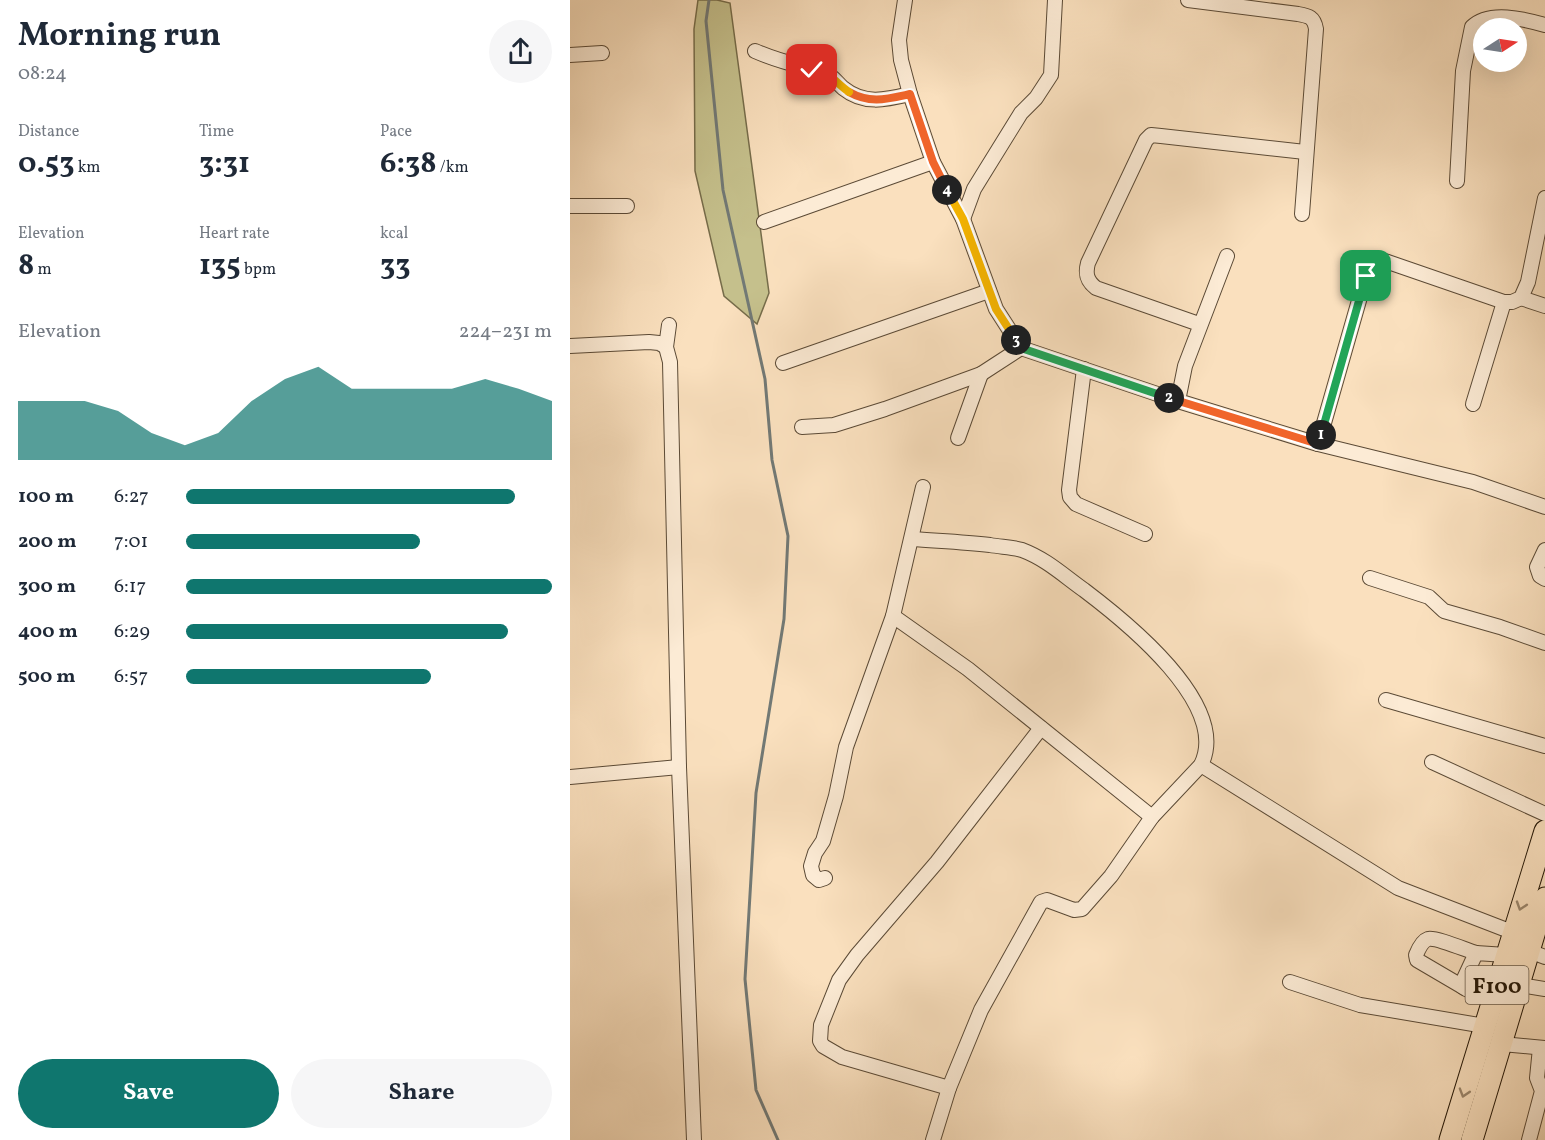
<!DOCTYPE html>
<meta charset="utf-8">
<style>
body{margin:0;font-family:Vollkorn,serif;background:#f6f6f7;color:#1f2937;height:100vh;display:flex;flex-direction:column;font-size:22px;white-space:nowrap}
*{box-sizing:border-box;margin:0}
p{font-size:20px;color:#747a83}
.icon{flex:none;width:33px;height:33px;fill:none;stroke:currentColor;stroke-width:2;stroke-linecap:round;stroke-linejoin:round}
.map{position:relative;flex:1;overflow:hidden}
.details{display:flex;flex-direction:column;background:#fff;width:570px}
.details>*{flex:none}
.needle{width:39px;rotate:78deg}
.controls{position:absolute;left:903px;top:18px;display:grid;gap:12px}
.controls a{display:grid;place-items:center;width:54px;height:54px;border-radius:50%;background:#fff;box-shadow:0 6px 24px #0002;font-size:30px}
.pin{position:absolute;display:grid;place-items:center;width:51px;height:51px;color:#fff;margin:-26px;border-radius:12px;box-shadow:0 3px 9px #0006}
.km{position:absolute;width:30px;height:30px;margin:-15px;border-radius:50%;background:#222;color:#fff;font-size:16px;line-height:30px;text-align:center}
.round{display:grid;place-items:center;flex:none;width:63px;height:63px;border-radius:32px;background:#f6f6f7}
.summary{display:flex;align-items:center;justify-content:space-between;height:102px;padding:0 18px}
h1{font-size:33px;font-weight:700;line-height:45px}
.stats{display:grid;grid-template-columns:repeat(3,1fr);gap:9px;height:102px;padding:6px 18px}
.stats div{display:grid;align-content:center}
.stats b{font-size:30px;font-weight:700}
.stats small{font-size:16px;font-weight:400}
.stats p{font-size:16px}
.chart{height:168px;padding:12px 18px}
.chart p{display:flex;justify-content:space-between}
.chart svg{width:100%;height:108px;margin-top:6px;fill:#0f766e;opacity:.7}
.primary-button{display:flex;gap:12px;margin-top:auto;padding:12px 18px}
.primary-button a{flex:1;height:69px;border-radius:36px;background:#0f766e;color:#fff;font-size:24px;font-weight:700;line-height:69px;text-align:center}
.primary-button a+a{background:#f6f6f7;color:#1f2937}
ul{padding:0 18px;list-style:none;font-size:20px}
li{display:grid;grid-template-columns:96px 72px 1fr;align-items:center;height:45px}
li i{height:15px;border-radius:8px;background:#0f766e}
main{display:flex;flex:1;min-height:0}
.map>svg:first-child{display:block}
.green{fill:#c5c08c;stroke:#766c4a;stroke-width:1.5}
.lines{fill:none;stroke-linecap:round;stroke-linejoin:round}
.stream{stroke:#727975;stroke-width:3}
.minor-casing{stroke:#5b4a36;stroke-width:16}
.highway-casing{stroke:#261808;stroke-width:23}
.minor{stroke:#fcebd5;stroke-width:14}
.highway{stroke:#fae0be;stroke-width:21}
.oneway{stroke:#9b866c}
.split-1-casing{stroke:#fff;stroke-width:12}
.split-2-casing{stroke:#fff;stroke-width:12}
.split-3-casing{stroke:#fff;stroke-width:12}
.split-4-casing{stroke:#fff;stroke-width:12}
.split-5-casing{stroke:#fff;stroke-width:12}
.split-6-casing{stroke:#fff;stroke-width:12}
.split-1{stroke:#22a559;stroke-width:8}
.split-2{stroke:#f0652b;stroke-width:8}
.split-3{stroke:#22a559;stroke-width:8}
.split-4{stroke:#f5b400;stroke-width:8}
.split-5{stroke:#f0652b;stroke-width:8}
.split-6{stroke:#f5b400;stroke-width:8}
.labels{text-anchor:middle;stroke-width:5;stroke-linejoin:round;paint-order:stroke}
.shield{fill:#fcebd5;stroke:#665746;stroke-width:1.5}
.shield-label{font-size:22px;font-weight:bold;fill:#261808}
</style>
<main>
<section class="details">
<div class="summary"><div><h1>Morning run</h1><p>08:24</p></div><a class="round"><svg class="icon" aria-label="share" viewBox="0 0 24 24"><path d="M12 15V3M7 8l5-5 5 5M5 13v7h14v-7"/></svg></a></div>
<div class="stats">
<div><p>Distance</p><b>0.53<small> km</small></b></div>
<div><p>Time</p><b>3:31</b></div>
<div><p>Pace</p><b>6:38<small> /km</small></b></div>
</div>
<div class="stats">
<div><p>Elevation</p><b>8<small> m</small></b></div>
<div><p>Heart rate</p><b>135<small> bpm</small></b></div>
<div><p>kcal</p><b>33</b></div>
</div>
<div class="chart"><p><span>Elevation</span>224–231 m</p>
<svg viewBox="0 0 160 44" preserveAspectRatio="none"><path d="M0 44V20L10 20L20 20L30 24L40 33L50 38L60 33L70 20L80 11L90 6L100 15L110 15L120 15L130 15L140 11L150 15L160 20V44z"/></svg>
</div>
<ul>
<li><b>100 m</b>6:27<i style="width:90%"></i></li>
<li><b>200 m</b>7:01<i style="width:64%"></i></li>
<li><b>300 m</b>6:17<i style="width:100%"></i></li>
<li><b>400 m</b>6:29<i style="width:88%"></i></li>
<li><b>500 m</b>6:57<i style="width:67%"></i></li>
</ul>
<div class="primary-button"><a>Save</a><a>Share</a></div>
</section>
<div class="map">
<svg width="975" height="1140" viewBox="0 0 975 1140">
<rect width="100%" height="100%" fill="#fae0be"/>
<filter id="stains"><feTurbulence type="fractalNoise" baseFrequency=".00333" numOctaves="4"/><feColorMatrix values="0 0 0 0 .2 0 0 0 0 .09 0 0 0 0 .02 0 0 0 .5 -.17"/></filter>
<radialGradient id="worn" r=".72"><stop offset=".6" stop-color="#630" stop-opacity="0"/><stop offset="1" stop-color="#630" stop-opacity=".3"/></radialGradient>
<polygon class="green" points="128,0 147,0 160,3 199,293 187,324 154,296 125,171 124,29"/>
<g class="lines">
<polyline class="stream" points="139,0 136,21 153,190 195,379 202,460 218,536 214,619 186,793 175,979 186,1090 208,1140"/>
<defs>
<g id="minor">
<polyline points="335,0 329,40 331,60 340,94 363,162 393,219 426,309 451,348 608,401 748,444 903,482 975,507"/>
<path d="M618 0 728 14C739 16 744 17 746 29L732 214"/>
<path d="M185 51C210 62 227 65 252 72 262 74 266 82 273 88 294 105 315 100 340 94"/>
<polyline points="0,55 32,53"/>
<path d="M887 181 893 71 902 27C919 10 954 19 975 25"/>
<polyline points="0,206 57,206"/>
<polyline points="393,219 404,189 412,176 451,113 466,98 481,75 485,0"/>
<polyline points="194,222 363,162"/>
<polyline points="951,298 975,306"/>
<path d="M629 324 526 288C517 281 515 274 518 263L576 140 581 135 591 136 735 152"/>
<polyline points="99,325 96,347 100,362 109,767 124,1140"/>
<polyline points="0,346 79,342 89,343 96,347"/>
<polyline points="213,363 419,291"/>
<polyline points="514,369 499,490 500,497 506,504 575,534"/>
<polyline points="608,401 615,366 657,256"/>
<polyline points="903,404 934,302"/>
<polyline points="232,427 264,425 315,409 411,374 451,348"/>
<polyline points="388,438 411,374"/>
<polyline points="748,444 796,276 803,261 807,259 818,262 934,302 942,302 951,298 958,282 975,198"/>
<path d="M342 539C368 541 394 542 420 545 431 547 442 547 452 550 476 559 493 575 514 590 555 621 661 705 631 765L582 817 541 876 512 909 504 910 477 900 471 902 411 1010 379 1088 363 1140"/>
<polyline points="975,550 967,567 970,576 975,579"/>
<polyline points="800,578 859,597 874,611 930,627 975,643"/>
<polyline points="323,616 398,669 582,817"/>
<polyline points="816,700 975,746"/>
<polyline points="862,762 975,814"/>
<polyline points="631,765 828,888 942,932"/>
<polyline points="0,777 109,767"/>
<polyline points="255,878 249,880 243,875 241,866 245,853 253,841 266,796 276,747 323,616 353,487"/>
<polyline points="959,951 975,957"/>
<polyline points="720,982 790,1005 915,1026"/>
<polyline points="950,985 975,989"/>
<path d="M893 987 847 960 846 955C848 950 852 941 858 939 866 937 896 950 906 953"/>
<polyline points="921,1000 896,989 893,987 892,983 906,953 936,955"/>
<polyline points="932,1044 975,1048"/>
<polyline points="379,1088 272,1057 253,1046 250,1041 251,1025 269,980 287,955 367,862 471,728"/>
<polyline points="959,1140 972,1091 967,1078 970,1048"/>
</g>
<g id="highway">
<polyline points="880,1140 975,831"/>
<polyline points="902,1140 975,898"/>
</g>
</defs>
<use href="#minor" class="minor-casing"/>
<use href="#highway" class="highway-casing"/>
<use href="#minor" class="minor"/>
<use href="#highway" class="highway"/>
</g>
<defs><path id="oneway-chevron" d="M-2-3.5L2.5 0L-2 3.5" fill="none" stroke-width="1.6" stroke-linecap="round" stroke-linejoin="round" transform="scale(1.5)"/></defs>
<g class="oneway">
<use href="#oneway-chevron" transform="translate(951 906) rotate(108)"/>
<use href="#oneway-chevron" transform="translate(894 1093) rotate(107)"/>
</g>
<g class="lines">
<defs>
<polyline id="split-1" points="751,435 796,276"/>
<polyline id="split-2" points="599,398 748,444 751,435"/>
<polyline id="split-3" points="446,340 451,348 599,398"/>
<polyline id="split-4" points="377,190 393,219 426,309 446,340"/>
<path id="split-5" d="M279 92C300 104 317 99 340 94L363 162 377 190"/>
<path id="split-6" d="M242 70C262 72 264 82 279 92"/>
</defs>
<use href="#split-1" class="split-1-casing"/>
<use href="#split-2" class="split-2-casing"/>
<use href="#split-3" class="split-3-casing"/>
<use href="#split-4" class="split-4-casing"/>
<use href="#split-5" class="split-5-casing"/>
<use href="#split-6" class="split-6-casing"/>
<use href="#split-1" class="split-1"/>
<use href="#split-2" class="split-2"/>
<use href="#split-3" class="split-3"/>
<use href="#split-4" class="split-4"/>
<use href="#split-5" class="split-5"/>
<use href="#split-6" class="split-6"/>
</g>
<g class="labels">
<rect class="shield" x="895.5" y="966" width="63" height="38" rx="4.5"/>
<g class="shield-label">
<text x="927" y="993">F100</text>
</g>
</g>
<rect width="100%" height="100%" filter="url(#stains)"/>
<rect width="100%" height="100%" fill="url(#worn)"/>
</svg>
<div class="controls">
<a><svg class="needle" viewBox="-14 -14 28 28"><path d="M0-13l5 13h-10z" fill="#e53935"/><path d="M0 13l5-13h-10z" fill="#747a83"/></svg></a>
</div>
<div class="pin" style="left:796px;top:276px;background:#1e9e55"><svg class="icon" aria-label="arrive" viewBox="0 0 24 24"><path d="M6 21V4h12l-3 4 3 4H6"/></svg></div>
<div class="pin" style="left:242px;top:70px;background:#d93025"><svg class="icon" aria-label="check" viewBox="0 0 24 24"><path d="M5 12l5 5 9-10"/></svg></div>
<b class="km" style="left:751px;top:435px">1</b>
<b class="km" style="left:599px;top:398px">2</b>
<b class="km" style="left:446px;top:340px">3</b>
<b class="km" style="left:377px;top:190px">4</b>
</div>
</main>
